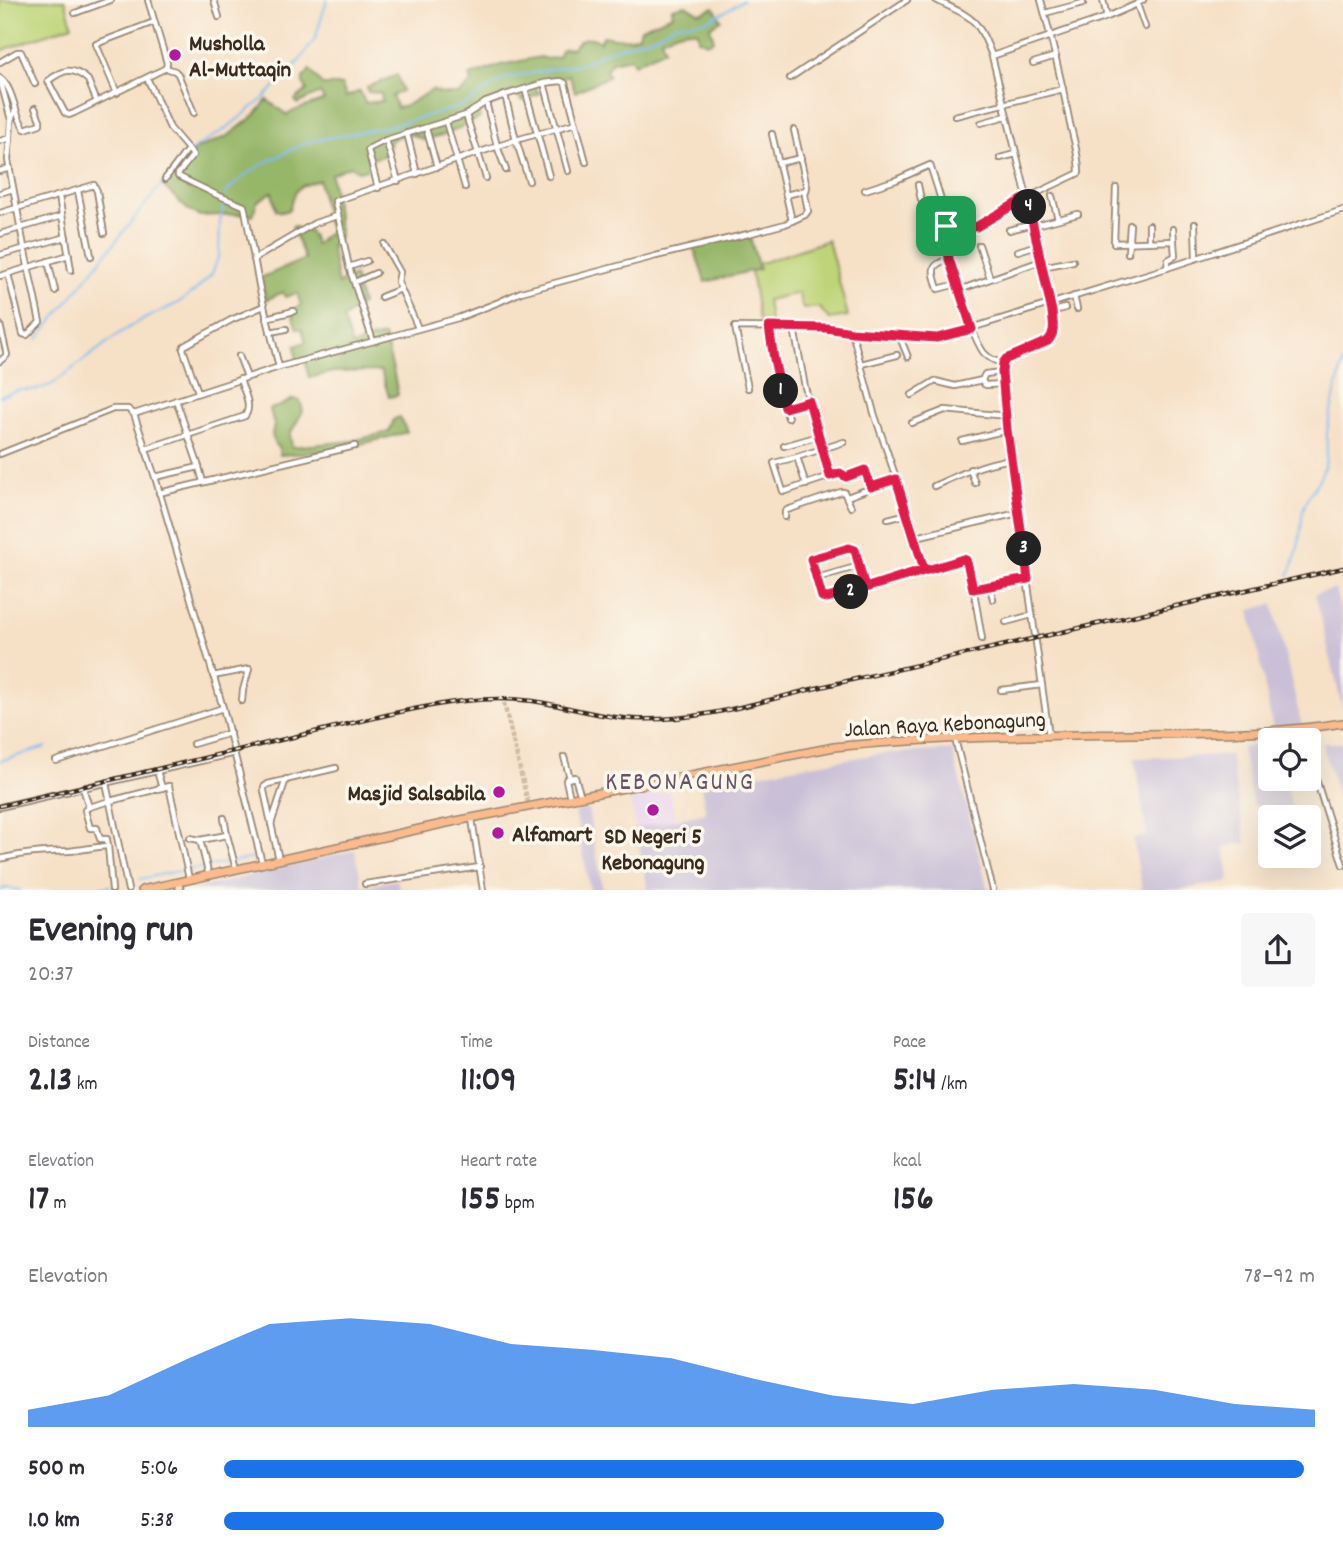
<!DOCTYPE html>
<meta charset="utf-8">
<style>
body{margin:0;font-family:Dekko,sans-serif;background:#f7f7f7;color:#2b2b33;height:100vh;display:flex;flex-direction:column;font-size:26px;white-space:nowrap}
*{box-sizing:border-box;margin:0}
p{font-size:23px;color:#7c7c81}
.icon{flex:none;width:38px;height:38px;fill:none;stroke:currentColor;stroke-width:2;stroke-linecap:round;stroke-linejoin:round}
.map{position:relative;height:890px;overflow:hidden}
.sheet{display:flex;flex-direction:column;background:#fff;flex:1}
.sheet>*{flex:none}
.fabs{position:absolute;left:1258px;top:728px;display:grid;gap:14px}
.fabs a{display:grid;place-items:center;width:63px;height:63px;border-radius:7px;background:#fff;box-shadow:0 7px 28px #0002;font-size:35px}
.pin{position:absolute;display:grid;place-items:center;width:60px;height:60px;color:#fff;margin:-30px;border-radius:14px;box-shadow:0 4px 10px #0006}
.km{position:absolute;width:35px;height:35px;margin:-18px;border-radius:50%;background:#222;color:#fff;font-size:19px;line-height:35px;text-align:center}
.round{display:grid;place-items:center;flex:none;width:74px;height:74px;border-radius:7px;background:#f7f7f7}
.head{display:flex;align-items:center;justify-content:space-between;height:119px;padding:0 28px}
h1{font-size:38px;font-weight:700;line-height:52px}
.metrics{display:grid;grid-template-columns:repeat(3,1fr);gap:10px;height:119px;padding:7px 28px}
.metrics div{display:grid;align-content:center}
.metrics b{font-size:35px;font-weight:700}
.metrics small{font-size:19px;font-weight:400}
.metrics p{font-size:19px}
.chart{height:196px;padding:14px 28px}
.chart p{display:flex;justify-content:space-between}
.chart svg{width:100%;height:126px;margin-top:7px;fill:#1a73e8;opacity:.7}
ul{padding:0 28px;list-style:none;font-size:23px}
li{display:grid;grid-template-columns:112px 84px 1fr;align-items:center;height:52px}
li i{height:18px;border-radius:9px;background:#1a73e8}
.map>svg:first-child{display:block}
.built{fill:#e9d2ed}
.industrial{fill:#c9bfd7}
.green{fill:#bed478;stroke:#7c7f4b;stroke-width:2}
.forest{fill:#96b668;stroke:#687043;stroke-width:2}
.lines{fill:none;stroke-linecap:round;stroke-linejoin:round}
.stream{stroke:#7dbaf0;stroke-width:2}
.minor-tunnel{stroke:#d1bca4;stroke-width:4.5;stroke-dasharray:4.5 2;stroke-linecap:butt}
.minor-casing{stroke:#988572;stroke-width:8}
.secondary-casing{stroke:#988572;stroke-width:10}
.trunk-casing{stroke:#988572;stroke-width:10}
.minor{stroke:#fff;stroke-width:4.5}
.secondary{stroke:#fde4d1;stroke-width:6}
.trunk{stroke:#fbbb8c;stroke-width:7}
.rail-casing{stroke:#3b2a1e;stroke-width:4.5}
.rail{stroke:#fbf7ec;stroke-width:2;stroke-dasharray:5;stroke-linecap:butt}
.route-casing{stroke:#fff;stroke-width:14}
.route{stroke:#e11d48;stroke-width:9}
.poi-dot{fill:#b5179e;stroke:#fbf7ec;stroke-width:2.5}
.labels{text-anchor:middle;stroke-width:7;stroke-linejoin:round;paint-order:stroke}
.poi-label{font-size:23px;font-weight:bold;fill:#3b2a1e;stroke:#fbf7ec;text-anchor:start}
.street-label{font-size:23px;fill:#3b2a1e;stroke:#fbf7ec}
.quarter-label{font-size:26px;letter-spacing:2px;fill:#6a5365;stroke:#fbf7ec}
</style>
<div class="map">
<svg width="1343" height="890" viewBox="0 0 1343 890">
<rect width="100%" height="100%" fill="#fbf7ec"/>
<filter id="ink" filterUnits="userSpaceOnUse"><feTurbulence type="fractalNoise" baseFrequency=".0143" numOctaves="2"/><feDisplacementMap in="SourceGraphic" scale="14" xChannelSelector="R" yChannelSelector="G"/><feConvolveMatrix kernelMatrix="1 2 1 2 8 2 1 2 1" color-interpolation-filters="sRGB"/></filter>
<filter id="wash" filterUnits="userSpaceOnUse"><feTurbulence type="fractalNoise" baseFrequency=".00686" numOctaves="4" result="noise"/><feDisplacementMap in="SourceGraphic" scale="28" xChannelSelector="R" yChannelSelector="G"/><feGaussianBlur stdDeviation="1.57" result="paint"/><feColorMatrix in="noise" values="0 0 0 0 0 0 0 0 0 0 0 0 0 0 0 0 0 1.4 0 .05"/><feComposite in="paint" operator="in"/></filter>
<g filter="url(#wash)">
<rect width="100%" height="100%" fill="#f6e0c6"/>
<polygon class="built" points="670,791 676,820 636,828 630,800"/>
<g class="industrial">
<polygon points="1335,589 1343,622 1343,711 1315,594"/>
<polygon points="1273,604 1302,726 1273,729 1250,610"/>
<polygon points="1272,739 1272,740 1270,740 1270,779 1284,779 1295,817 1270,817 1270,854 1259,805 1253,806 1242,748"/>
<polygon points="1322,743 1343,743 1343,813"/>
<polygon points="952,750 988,890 648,890 636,828 706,813 701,787 773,771 879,754"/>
<polygon points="1230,755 1246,843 1224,847 1230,881 1178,890 1142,890 1133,839 1147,835 1134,758"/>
<polygon points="588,809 603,890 590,890 575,811"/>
<polygon points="355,850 362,886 397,880 400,890 190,890"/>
</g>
<g class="green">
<polygon points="0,0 65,0 72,25 0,51"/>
<polygon points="828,240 848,316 829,319 819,307 803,309 798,293 767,300 770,321 759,321 751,271 759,269 758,264"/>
</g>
<g class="forest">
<path d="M685 5 700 13 714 7 721 20 710 27 714 40 707 43 698 39V32C686 27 672 34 661 39L665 49 634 64 631 58 612 62 606 70 609 76 575 92 569 75 535 86 539 94 523 101 512 91 478 112 480 118 447 134 423 140C410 131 402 135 390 141L388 154 372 159 368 169 358 171 350 166 331 174 340 236 331 247 338 284 354 276 362 304 343 319 352 346 371 339 384 336 394 374 398 395 389 397 381 371 333 372 309 378 305 360 297 361 295 346 306 342 302 329H297L291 311 301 305 297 293 285 297 283 292 266 300 260 278 305 259 292 227 296 226 299 233 307 229 312 235 316 245 324 236 331 232 325 215 319 180C297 187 295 187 289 210L282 212 276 210 272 192 257 202 253 215 240 214 200 216 187 209 161 184 187 161 196 149 228 136 255 115 267 100 287 115C296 108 313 105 324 100L320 93 297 104 295 100 307 90 303 83V78L310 70 322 85H342L346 97 360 91 365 103 382 101 381 93 368 92 367 87 397 75 402 91 392 96 397 108 405 106 432 90 442 94H459L472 82 470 76 501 65 540 57 547 59 558 57 562 49 573 48C580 38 590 34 600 42L603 36C617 38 626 41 639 35L641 28 673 15 672 8Z"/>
<polygon points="749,233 759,269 705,282 693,244"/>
<path d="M293 399 300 401 303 411 290 434 292 447 352 441 389 432 394 419 400 417 407 432C366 444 322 453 280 455L279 449 274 443 272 434 274 425 270 409 280 406Z"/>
</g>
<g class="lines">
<g class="stream">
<polyline points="173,172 196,147 227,128 264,98 300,60 315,39 327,0"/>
<polyline points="226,196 227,191 247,174 264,163 307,142 389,126 458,107 469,102 503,79 583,63 605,52 655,36 675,24 705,21 724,12 743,0"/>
<polyline points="38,339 164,181"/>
<polyline points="0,396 19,390 35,390 51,385 120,333 138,322 178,303 195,291 212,274 219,255 220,221 225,201"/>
<path d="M1289 575C1297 556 1301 537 1302 517 1303 497 1321 484 1325 464 1328 454 1326 442 1327 432 1331 408 1337 386 1343 363"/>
<polyline points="0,761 46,747"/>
<polyline points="210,866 259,857"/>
<polyline points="140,879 168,873 204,867"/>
<polyline points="1,890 5,888 20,890"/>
<polyline points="87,890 110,886"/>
</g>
</g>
</g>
<g filter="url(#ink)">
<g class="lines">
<polyline class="minor-tunnel" points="504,703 529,807"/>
<defs>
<g id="minor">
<polyline points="214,0 219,17"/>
<path d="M936 0C972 18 977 16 992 56"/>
<polyline points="1103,0 1107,17"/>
<polyline points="1137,4 1145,27"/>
<polyline points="75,13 111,0"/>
<polyline points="1045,13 1083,3"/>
<polyline points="0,62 17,52 21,52 35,84"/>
<polyline points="1033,63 1056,56"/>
<polyline points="166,68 175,71 178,74 194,113"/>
<path d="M0 78C14 88 14 115 25 129L40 124V120L35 108"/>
<polyline points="147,78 170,128 188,149 165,179"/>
<polyline points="790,78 907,0"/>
<polyline points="0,79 11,120"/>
<polyline points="544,83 568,171"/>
<polyline points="525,89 549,176"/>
<polyline points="117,93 96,44 154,22"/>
<polyline points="505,95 516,140 529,181"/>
<path d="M97 102 88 80C72 66 64 69 48 81L65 113 69 115 74 113 166 68 167 63 148 0"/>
<polyline points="486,102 497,146 506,170"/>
<polyline points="466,115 486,178"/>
<polyline points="955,116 1063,89"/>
<polyline points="446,122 465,187"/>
<polyline points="981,123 1006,116"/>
<polyline points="426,128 437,167"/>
<polyline points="407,133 417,174"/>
<polyline points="772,134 792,221"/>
<polyline points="386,140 398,181"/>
<polyline points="0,141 10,138 11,120 15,111"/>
<polyline points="188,149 193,155 178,174 178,176 217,195 244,206 245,210 260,290 279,367"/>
<polyline points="1000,158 1016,154"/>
<polyline points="779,163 801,158"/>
<polyline points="0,171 10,168"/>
<path d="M918 185C922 207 922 210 945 214"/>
<polyline points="378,188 368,150 370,148 386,140 466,115 486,102 505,95 544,83 561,81 565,83 586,162"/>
<polyline points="1116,188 1114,243 1174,241"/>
<path d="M865 190 896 180 930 165C935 181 941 197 944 213 947 227 946 242 949 256 953 276 973 339 984 353 990 359 995 362 1003 363"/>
<polyline points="78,191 91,256"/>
<polyline points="0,193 13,189"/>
<polyline points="786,195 806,190"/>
<polyline points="59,196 71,270"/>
<polyline points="1052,196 1058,219"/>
<polyline points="0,213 94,185 97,191 104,233"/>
<polyline points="1195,224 1196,258"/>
<polyline points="1149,225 1149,242"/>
<path d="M946 226 976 227 1014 204 1079 173C1079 157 1074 140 1070 124 1062 82 1052 41 1041 0"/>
<polyline points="1033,226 1078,214"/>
<polyline points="1009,230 1033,224"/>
<polyline points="0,234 62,216"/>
<polyline points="384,244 400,272 398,282 401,289"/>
<polyline points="979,245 990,278"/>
<polyline points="1018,251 1037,245"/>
<polyline points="1128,253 1130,225"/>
<polyline points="0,255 66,237"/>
<polyline points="254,259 315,223 337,216"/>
<path d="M949 259C928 266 933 270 938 289L957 284"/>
<polyline points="48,261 55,291"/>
<polyline points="349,267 367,261"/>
<polyline points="1042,267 1073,261"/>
<polyline points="1167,268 1168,260 1175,256 1173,229"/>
<polyline points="8,274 23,334 27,335 40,322 24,247 8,160 10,138"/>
<polyline points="0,276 69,255"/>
<polyline points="355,282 376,273"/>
<polyline points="959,290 1041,261"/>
<polyline points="1074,296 1077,309"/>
<polyline points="381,297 401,289 418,328"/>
<polyline points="1052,312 1065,308"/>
<polyline points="266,318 294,311"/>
<polyline points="0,325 7,355 0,361"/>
<polyline points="769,328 774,359 785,408 809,401"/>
<polyline points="794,328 805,387 829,476"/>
<polyline points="270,332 286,329"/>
<polyline points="852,332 874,413 916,537 923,567 926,570 963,559 966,560 971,574 982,639"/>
<polyline points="899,335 908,357"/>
<polyline points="373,341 349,267 335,201 516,140 576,123"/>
<polyline points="239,356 247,377"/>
<polyline points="861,364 897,355"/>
<polyline points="1001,372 985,374 982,380 984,384 986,385 1003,384"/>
<polyline points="748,388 735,327 826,328 852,332 942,337 1167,268 1343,210"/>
<polyline points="198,392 183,349 184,346 231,320 264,306"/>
<polyline points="912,395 935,381 955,386 982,380"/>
<polyline points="785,408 788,418"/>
<polyline points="134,414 279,367 458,318 499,302 521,292 656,256 748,234 785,224 805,215 808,211 805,195 807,187 794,130"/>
<polyline points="912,423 945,410 1007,416"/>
<polyline points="962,441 1007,430"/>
<polyline points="784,446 819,436"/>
<path d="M145 449 245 416C253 405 243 391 240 379"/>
<polyline points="0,454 113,409 128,409 134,414 155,477 223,708 262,863"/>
<polyline points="797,457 774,463 783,491 786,491 839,473 846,477 864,470 867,471 871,487"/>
<polyline points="199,467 203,482"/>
<polyline points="970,469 975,483"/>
<polyline points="155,477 199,467 176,400"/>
<polyline points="806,485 797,457 844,442"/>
<path d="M934 486C960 474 984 463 1012 459"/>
<polyline points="159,493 355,446"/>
<polyline points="847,497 896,479"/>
<polyline points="785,517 785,512 787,510 841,492 844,492 851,507"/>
<polyline points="888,519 908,514"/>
<polyline points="916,537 1018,513"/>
<polyline points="817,578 859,566"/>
<polyline points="990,586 993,599"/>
<path d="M865 588 853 549C840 547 824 555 811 559L822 598H826L865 588 924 569"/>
<polyline points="973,589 1028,578"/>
<polyline points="1006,622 1032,615"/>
<polyline points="213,676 249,669 243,690 242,701"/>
<polyline points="1001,690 1042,685"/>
<polyline points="1302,728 1305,740"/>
<polyline points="1271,730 1276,740"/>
<path d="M1049 736 1018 513 1001 372 1003 363 1006 359 1048 341C1056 332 1053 323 1052 312L1027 197 992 56 1107 17 1137 4 1143 0"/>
<polyline points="955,739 993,890"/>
<polyline points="193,744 230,733"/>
<polyline points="564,757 570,778"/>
<polyline points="1309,757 1343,865"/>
<polyline points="56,761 223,708"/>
<polyline points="157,771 162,788"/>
<polyline points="106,783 128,890"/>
<polyline points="83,788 89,807 85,810 90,828 97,828 100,839 107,839 108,846"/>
<polyline points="570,798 566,780 567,779 575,777 581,797"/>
<polyline points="0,807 235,753"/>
<polyline points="89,807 110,801 169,786 189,879"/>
<polyline points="224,818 227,835"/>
<polyline points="472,819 483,890"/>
<polyline points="271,824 286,779"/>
<polyline points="190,838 200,840"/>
<path d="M0 859C22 853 45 852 68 851 81 850 95 847 108 846L112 890"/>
<polyline points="279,860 264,791 264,787 268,784 336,768"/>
<polyline points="209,876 200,840 227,835 236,869"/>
<polyline points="365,884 480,867"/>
</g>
<polyline id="secondary" points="178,883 180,890"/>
<path id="trunk" d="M142 890 456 821 834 747C933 737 1032 736 1131 734 1202 733 1273 734 1343 723"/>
</defs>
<use href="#minor" class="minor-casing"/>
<use href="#secondary" class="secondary-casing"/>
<use href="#trunk" class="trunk-casing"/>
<use href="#minor" class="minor"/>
<use href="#secondary" class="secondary"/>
<use href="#trunk" class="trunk"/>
<defs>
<path id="rail" d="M0 806 395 713C442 703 485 695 533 701 566 706 599 717 633 719 695 722 753 704 812 689L1343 568"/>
</defs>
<use href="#rail" class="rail-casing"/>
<use href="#rail" class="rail"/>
</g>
</g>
<g class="lines" filter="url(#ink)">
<defs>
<path id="route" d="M946 226 949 259 972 329 937 338 852 332 826 328 769 327 774 359 785 408 809 401 830 476 840 473 846 477 865 470 871 487 896 479 924 569 865 588 827 598 822 597 811 559 849 548 855 550 865 588C898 578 930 570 963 559L966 560 968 566 973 589 1028 579 1007 430 1002 372 1003 363 1006 359 1048 341C1056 332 1053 323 1052 312L1027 197 976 227 946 226"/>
</defs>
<use href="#route" class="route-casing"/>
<use href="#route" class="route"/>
</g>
<g class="poi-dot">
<circle cx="175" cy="55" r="7"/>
<circle cx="499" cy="792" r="7"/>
<circle cx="653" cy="810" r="7"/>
<circle cx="498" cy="833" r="7"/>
</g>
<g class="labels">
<g class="poi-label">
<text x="189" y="50">Musholla<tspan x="189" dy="26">Al-Muttaqin</tspan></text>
<text x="485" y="800" text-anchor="end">Masjid Salsabila</text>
<text x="512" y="841">Alfamart</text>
<text x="653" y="843" text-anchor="middle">SD Negeri 5<tspan x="653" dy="26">Kebonagung</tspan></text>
</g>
<g class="street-label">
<text transform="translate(945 723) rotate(-3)" y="8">Jalan Raya Kebonagung</text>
</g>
<g class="quarter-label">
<text x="680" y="789">KEBONAGUNG</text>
</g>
</g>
</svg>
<div class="fabs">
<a><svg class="icon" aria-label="locate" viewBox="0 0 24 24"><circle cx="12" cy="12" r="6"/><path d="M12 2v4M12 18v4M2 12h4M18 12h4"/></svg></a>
<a><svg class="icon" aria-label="layers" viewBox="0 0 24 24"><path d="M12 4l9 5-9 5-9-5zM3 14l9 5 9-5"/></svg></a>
</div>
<div class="pin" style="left:946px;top:226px;background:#1e9e55"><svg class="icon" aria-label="arrive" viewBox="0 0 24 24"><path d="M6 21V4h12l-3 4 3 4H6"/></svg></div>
<b class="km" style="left:781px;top:391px">1</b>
<b class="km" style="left:851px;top:592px">2</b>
<b class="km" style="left:1024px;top:549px">3</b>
<b class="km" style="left:1029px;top:207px">4</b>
</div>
<section class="sheet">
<div class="head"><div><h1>Evening run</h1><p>20:37</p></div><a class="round"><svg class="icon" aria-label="share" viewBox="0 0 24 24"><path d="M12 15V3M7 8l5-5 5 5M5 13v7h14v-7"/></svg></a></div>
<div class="metrics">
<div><p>Distance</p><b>2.13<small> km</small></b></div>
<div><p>Time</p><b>11:09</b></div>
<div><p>Pace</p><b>5:14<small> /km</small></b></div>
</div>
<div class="metrics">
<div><p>Elevation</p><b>17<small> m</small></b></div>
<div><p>Heart rate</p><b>155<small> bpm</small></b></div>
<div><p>kcal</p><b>156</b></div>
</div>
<div class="chart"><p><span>Elevation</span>78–92 m</p>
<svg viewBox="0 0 160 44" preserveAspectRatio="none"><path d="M0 44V38L10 33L20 20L30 8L40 6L50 8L60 15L70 17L80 20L90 27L100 33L110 36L120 31L130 29L140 31L150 36L160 38V44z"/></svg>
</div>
<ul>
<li><b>500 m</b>5:06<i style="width:99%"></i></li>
<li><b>1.0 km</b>5:38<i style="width:66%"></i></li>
</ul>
</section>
